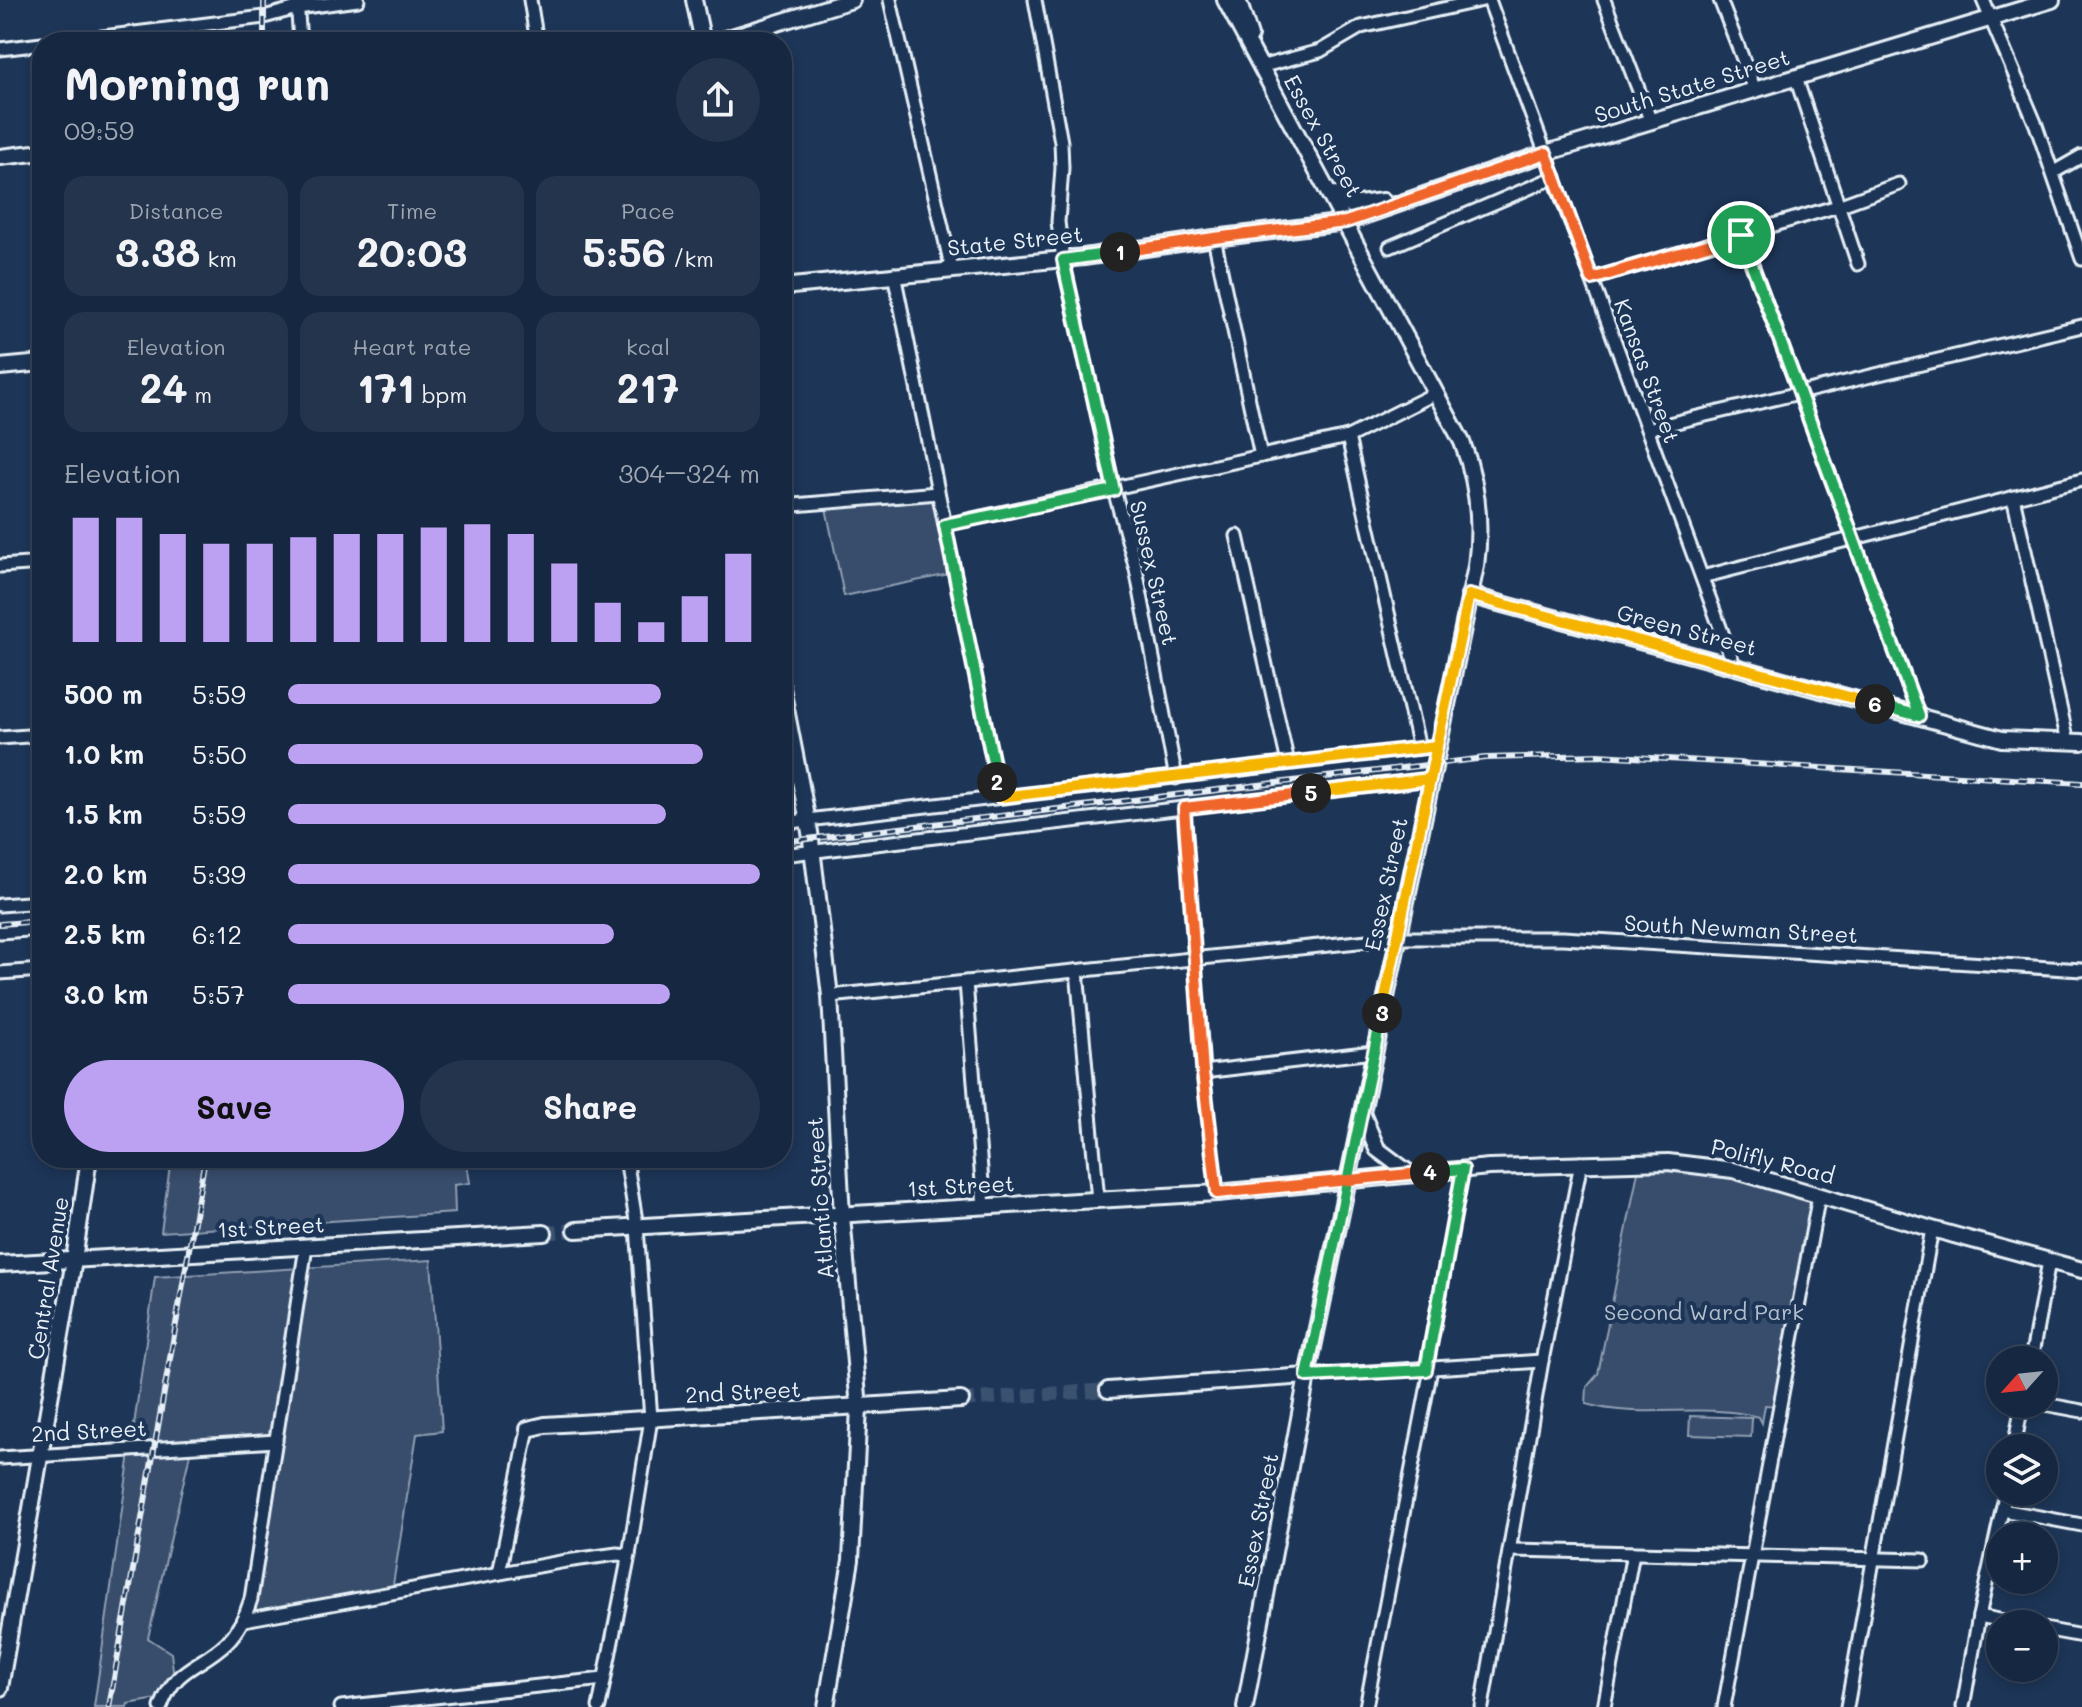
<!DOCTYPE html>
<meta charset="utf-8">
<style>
body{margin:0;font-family:Mali,sans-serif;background:#23344c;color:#f1f3f6;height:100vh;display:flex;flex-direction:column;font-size:30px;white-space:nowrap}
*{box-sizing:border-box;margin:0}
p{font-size:26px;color:#9ea6b1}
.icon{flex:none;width:44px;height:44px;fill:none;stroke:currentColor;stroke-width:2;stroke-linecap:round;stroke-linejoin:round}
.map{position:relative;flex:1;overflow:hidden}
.side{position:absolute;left:32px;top:32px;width:760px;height:1136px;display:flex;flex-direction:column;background:#162841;border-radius:32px;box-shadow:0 4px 12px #0003,0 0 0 2px #35445a}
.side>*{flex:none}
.needle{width:52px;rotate:243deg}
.buttons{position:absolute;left:1986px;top:1346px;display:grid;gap:16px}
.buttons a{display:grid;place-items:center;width:72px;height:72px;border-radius:50%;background:#162841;box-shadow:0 4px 12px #0003,0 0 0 2px #35445a;font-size:40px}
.pin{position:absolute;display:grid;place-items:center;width:68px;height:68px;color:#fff;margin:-34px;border:4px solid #fff;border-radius:50%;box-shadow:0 2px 8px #0007}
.km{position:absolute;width:40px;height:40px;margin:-20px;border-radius:50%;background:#222;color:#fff;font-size:22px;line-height:40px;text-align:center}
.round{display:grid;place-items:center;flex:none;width:84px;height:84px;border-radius:42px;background:#23344c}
.head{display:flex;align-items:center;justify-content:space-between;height:136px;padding:0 32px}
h1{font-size:44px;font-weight:800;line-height:60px}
.metrics{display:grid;grid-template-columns:repeat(3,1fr);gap:12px;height:136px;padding:8px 32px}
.metrics div{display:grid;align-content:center;border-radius:20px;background:#23344c;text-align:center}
.metrics b{font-size:40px;font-weight:800}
.metrics small{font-size:22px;font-weight:400}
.metrics p{font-size:22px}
.chart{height:224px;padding:16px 32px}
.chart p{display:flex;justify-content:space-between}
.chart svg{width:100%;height:144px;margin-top:8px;stroke:#bca0f2;stroke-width:6}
.action{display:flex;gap:16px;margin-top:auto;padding:16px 32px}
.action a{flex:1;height:92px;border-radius:48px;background:#bca0f2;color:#111;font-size:32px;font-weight:800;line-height:92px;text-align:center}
.action a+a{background:#23344c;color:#f1f3f6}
ul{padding:0 32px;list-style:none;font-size:26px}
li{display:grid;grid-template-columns:128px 96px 1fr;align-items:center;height:60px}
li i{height:20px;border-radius:10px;background:#bca0f2}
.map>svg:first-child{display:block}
.green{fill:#374d6c;stroke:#909fb2;stroke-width:2}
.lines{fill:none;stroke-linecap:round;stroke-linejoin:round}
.secondary-tunnel{stroke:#3b516f;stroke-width:14;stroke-dasharray:14 7;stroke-linecap:butt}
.street-casing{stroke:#e8f1f8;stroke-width:17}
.secondary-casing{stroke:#e8f1f8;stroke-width:20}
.street{stroke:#1d3557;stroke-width:11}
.secondary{stroke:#1d3557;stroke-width:14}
.rail-casing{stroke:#e8f1f8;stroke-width:6}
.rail{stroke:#1d3557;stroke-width:3;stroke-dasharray:9;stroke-linecap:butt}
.split-1-casing{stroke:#fff;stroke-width:16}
.split-2-casing{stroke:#fff;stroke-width:16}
.split-3-casing{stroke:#fff;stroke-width:16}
.split-4-casing{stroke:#fff;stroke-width:16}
.split-5-casing{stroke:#fff;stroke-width:16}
.split-6-casing{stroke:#fff;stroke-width:16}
.split-7-casing{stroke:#fff;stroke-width:16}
.split-1{stroke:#f0652b;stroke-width:10}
.split-2{stroke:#22a559;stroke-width:10}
.split-3{stroke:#f5b400;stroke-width:10}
.split-4{stroke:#22a559;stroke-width:10}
.split-5{stroke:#f0652b;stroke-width:10}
.split-6{stroke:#f5b400;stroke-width:10}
.split-7{stroke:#22a559;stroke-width:10}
.labels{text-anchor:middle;stroke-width:8;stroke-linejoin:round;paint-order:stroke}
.street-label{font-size:22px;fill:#e8f1f8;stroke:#1d3557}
.park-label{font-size:22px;fill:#b3c0ce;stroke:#1d3557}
</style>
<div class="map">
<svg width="2082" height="1707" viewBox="0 0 2082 1707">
<rect width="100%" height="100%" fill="#1d3557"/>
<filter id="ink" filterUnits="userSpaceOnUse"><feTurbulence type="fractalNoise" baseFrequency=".0125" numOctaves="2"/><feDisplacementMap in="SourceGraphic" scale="16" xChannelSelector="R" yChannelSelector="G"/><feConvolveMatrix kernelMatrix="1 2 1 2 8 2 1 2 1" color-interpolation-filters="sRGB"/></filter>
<g filter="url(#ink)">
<g class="green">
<polygon points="938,493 954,573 844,596 825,503"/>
<polygon points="171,1158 466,1158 470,1183 454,1185 455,1213 161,1232"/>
<path d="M1640 1161 1668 1162 1819 1195 1780 1406 1765 1405 1762 1423 1759 1417C1704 1402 1639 1420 1586 1404L1587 1387 1598 1374Z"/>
<polygon points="431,1260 442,1431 417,1434 392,1591 246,1617 272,1440 192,1445 148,1638 171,1653 174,1679 163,1698 128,1704 127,1707 94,1707 155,1277"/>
<polygon points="1690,1416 1752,1418 1751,1437 1689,1435"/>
</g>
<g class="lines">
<g class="secondary-tunnel">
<polyline points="544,1233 576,1230"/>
<polyline points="961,1400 1108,1390"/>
</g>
<defs>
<g id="street">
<polyline points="297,0 300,42"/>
<polyline points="530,0 537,42"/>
<polyline points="890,0 952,270"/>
<polyline points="1035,0 1061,142 1062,168 1058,222 1063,260 1114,490 1136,569 1176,778"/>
<polyline points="1489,0 1734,665"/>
<polyline points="1604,0 1651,122"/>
<polyline points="1720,0 1755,90"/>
<polyline points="1983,0 2036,125 2082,259"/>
<polyline points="62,42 264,17 297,8 358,0"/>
<polyline points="0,49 42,44"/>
<polyline points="1260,67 1320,51 1361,27 1483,0"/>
<polyline points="1796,78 1858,264"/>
<polyline points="2054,172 2082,156"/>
<polyline points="1741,235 1919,716"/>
<polyline points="1214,238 1261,456"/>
<polyline points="1390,247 1555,177"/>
<polyline points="894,274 1000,797"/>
<polyline points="1592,279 1838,206 1899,184"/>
<polyline points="1647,429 2082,326"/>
<polyline points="1348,437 1419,748"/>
<polyline points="2013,497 2068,742"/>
<polyline points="782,506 938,493"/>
<polyline points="945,525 1348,437 1436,393"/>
<polyline points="1237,536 1288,763"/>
<polyline points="0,566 42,563"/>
<polyline points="1702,577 2082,480"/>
<polyline points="0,738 42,735"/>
<polyline points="1184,808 1203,1072 1217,1193"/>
<polyline points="782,823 1437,746"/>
<polyline points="782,855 1430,779"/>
<polyline points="0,905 42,902"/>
<polyline points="0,932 42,929"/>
<polyline points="1077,971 1098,1200"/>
<polyline points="0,973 42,970"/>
<polyline points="966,982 984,1207"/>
<polyline points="830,996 1397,938 1563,938 2082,970"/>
<polyline points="1203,1072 1373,1052"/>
<polyline points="2031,1360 2049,1261"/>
<polyline points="1426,1370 1463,1169"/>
<polyline points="1307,1376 1542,1361"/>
<polyline points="2044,1404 2082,1411"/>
<polyline points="2014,1448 2022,1404"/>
<polyline points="0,1458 276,1441"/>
<polyline points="2002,1510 2082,1525"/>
<polyline points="1511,1550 1923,1560"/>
<polyline points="499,1573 528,1429"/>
<polyline points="1979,1616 2020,1624"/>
<polyline points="244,1620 566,1561 617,1554 629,1555"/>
<polyline points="2044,1629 2082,1636"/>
<path d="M161 1707C176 1665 199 1669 227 1642 239 1630 246 1615 251 1599L306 1247"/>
<polyline points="341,1707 604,1679"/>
<polyline points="599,1707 629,1555 651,1419 637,1227 626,1158"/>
<polyline points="1366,1707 1431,1369"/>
<polyline points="1482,1707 1542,1361 1581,1163"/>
<polyline points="1604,1707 1633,1553"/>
<polyline points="1724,1707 1819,1195"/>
<polyline points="1847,1707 1932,1229"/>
<polyline points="1963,1707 1979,1616 2006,1492"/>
</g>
<g id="secondary">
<polyline points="694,0 703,42"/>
<path d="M1225 0 1462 442C1478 483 1482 522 1476 566L1307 1376 1245 1707"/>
<polyline points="1238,0 1250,36"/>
<polyline points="715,42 852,0"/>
<polyline points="0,157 42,152"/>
<polyline points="1332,194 1350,205 1383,201"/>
<polyline points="782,287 1084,257 1214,238 1346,222 1546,153 2052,0"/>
<polyline points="0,367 42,363"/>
<polyline points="1469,595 2002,739 2082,742"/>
<polyline points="782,688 810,832 830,996 842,1216 859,1408 851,1560 826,1707"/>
<polyline points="1362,1113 1377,1149 1409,1173"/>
<polyline points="576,1230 1217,1193 1489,1167 1668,1162 1733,1170 1932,1229 2082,1270"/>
<polyline points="0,1264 544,1233"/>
<polyline points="1108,1390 1307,1376"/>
<polyline points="528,1429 545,1425 961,1400"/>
<polyline points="0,1688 74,1260 89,1158"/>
</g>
</defs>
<use href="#street" class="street-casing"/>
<use href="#secondary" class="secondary-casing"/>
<use href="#street" class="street"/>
<use href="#secondary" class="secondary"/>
<defs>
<g id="rail">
<polyline points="264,0 264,42"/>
<polyline points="782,842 1485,758 1598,755 2082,783"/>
<polyline points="0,924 42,921"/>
<polyline points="109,1707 205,1158"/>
</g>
</defs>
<use href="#rail" class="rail-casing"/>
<use href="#rail" class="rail"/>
</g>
</g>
<g class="lines" filter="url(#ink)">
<defs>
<polyline id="split-1" points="1120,252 1214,238 1346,222 1546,153 1592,279 1741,235"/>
<polyline id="split-2" points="997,782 945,525 1114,490 1063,260 1120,252"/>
<polyline id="split-3" points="997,782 1000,797 1437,746 1382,1013"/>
<polyline id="split-4" points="1382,1013 1307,1376 1426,1370 1463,1169 1430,1172"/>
<polyline id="split-5" points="1311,793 1184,808 1203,1072 1217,1193 1430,1172"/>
<polyline id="split-6" points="1311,793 1430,779 1469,595 1875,704"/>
<polyline id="split-7" points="1741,235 1919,716 1875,704"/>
</defs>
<use href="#split-1" class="split-1-casing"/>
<use href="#split-2" class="split-2-casing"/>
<use href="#split-3" class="split-3-casing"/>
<use href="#split-4" class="split-4-casing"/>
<use href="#split-5" class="split-5-casing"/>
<use href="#split-6" class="split-6-casing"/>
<use href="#split-7" class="split-7-casing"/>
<use href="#split-1" class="split-1"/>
<use href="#split-2" class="split-2"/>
<use href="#split-3" class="split-3"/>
<use href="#split-4" class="split-4"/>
<use href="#split-5" class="split-5"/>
<use href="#split-6" class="split-6"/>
<use href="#split-7" class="split-7"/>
</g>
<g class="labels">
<g class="street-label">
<text transform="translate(1692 86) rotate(-17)" y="8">South State Street</text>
<text transform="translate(1323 136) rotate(61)" y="8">Essex Street</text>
<text transform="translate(1015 241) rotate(-6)" y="8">State Street</text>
<text transform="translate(1647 371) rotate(70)" y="8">Kansas Street</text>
<text transform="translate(1154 573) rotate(77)" y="8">Sussex Street</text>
<text transform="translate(1687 630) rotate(15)" y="8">Green Street</text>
<text transform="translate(1386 884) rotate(-78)" y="8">Essex Street</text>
<text transform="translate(1741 929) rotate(3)" y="8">South Newman Street</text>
<text transform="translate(1773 1161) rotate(14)" y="8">Polifly Road</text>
<text transform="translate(961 1186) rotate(-3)" y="8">1st Street</text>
<text transform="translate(820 1198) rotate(-94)" y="8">Atlantic Street</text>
<text transform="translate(271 1227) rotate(-3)" y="8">1st Street</text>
<text transform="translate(48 1278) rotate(-81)" y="8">Central Avenue</text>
<text transform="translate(743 1392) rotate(-3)" y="8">2nd Street</text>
<text transform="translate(89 1431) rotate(-3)" y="8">2nd Street</text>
<text transform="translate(1258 1520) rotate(-79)" y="8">Essex Street</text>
</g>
<g class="park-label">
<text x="1704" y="1320">Second Ward Park</text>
</g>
</g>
</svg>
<div class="buttons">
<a><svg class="needle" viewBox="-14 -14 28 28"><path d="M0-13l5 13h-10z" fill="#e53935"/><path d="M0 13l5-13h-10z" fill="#9ea6b1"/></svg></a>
<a><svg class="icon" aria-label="layers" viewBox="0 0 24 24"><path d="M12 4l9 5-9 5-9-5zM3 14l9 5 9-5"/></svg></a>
<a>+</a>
<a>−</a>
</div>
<div class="pin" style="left:1741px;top:235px;background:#1e9e55"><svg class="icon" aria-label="arrive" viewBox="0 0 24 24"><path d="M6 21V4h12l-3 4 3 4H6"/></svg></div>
<b class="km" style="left:1120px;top:252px">1</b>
<b class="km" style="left:997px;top:782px">2</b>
<b class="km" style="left:1382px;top:1013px">3</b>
<b class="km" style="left:1430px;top:1172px">4</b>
<b class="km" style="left:1311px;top:793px">5</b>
<b class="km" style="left:1875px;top:704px">6</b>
<section class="side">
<div class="head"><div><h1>Morning run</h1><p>09:59</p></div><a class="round"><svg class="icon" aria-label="share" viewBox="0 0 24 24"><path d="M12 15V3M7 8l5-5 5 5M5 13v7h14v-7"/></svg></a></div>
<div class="metrics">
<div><p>Distance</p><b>3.38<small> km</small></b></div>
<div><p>Time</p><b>20:03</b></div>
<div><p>Pace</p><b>5:56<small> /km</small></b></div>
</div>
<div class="metrics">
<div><p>Elevation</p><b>24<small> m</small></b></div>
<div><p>Heart rate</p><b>171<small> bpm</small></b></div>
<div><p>kcal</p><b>217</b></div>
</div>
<div class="chart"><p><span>Elevation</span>304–324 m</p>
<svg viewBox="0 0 160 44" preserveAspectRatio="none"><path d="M5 44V6M15 44V6M25 44V11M35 44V14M45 44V14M55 44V12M65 44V11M75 44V11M85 44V9M95 44V8M105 44V11M115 44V20M125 44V32M135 44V38M145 44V30M155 44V17"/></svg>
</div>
<ul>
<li><b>500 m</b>5:59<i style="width:79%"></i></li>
<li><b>1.0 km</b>5:50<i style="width:88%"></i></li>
<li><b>1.5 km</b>5:59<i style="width:80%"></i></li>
<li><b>2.0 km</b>5:39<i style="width:100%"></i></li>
<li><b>2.5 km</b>6:12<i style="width:69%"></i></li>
<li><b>3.0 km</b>5:57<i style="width:81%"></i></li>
</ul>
<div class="action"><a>Save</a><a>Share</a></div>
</section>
</div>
